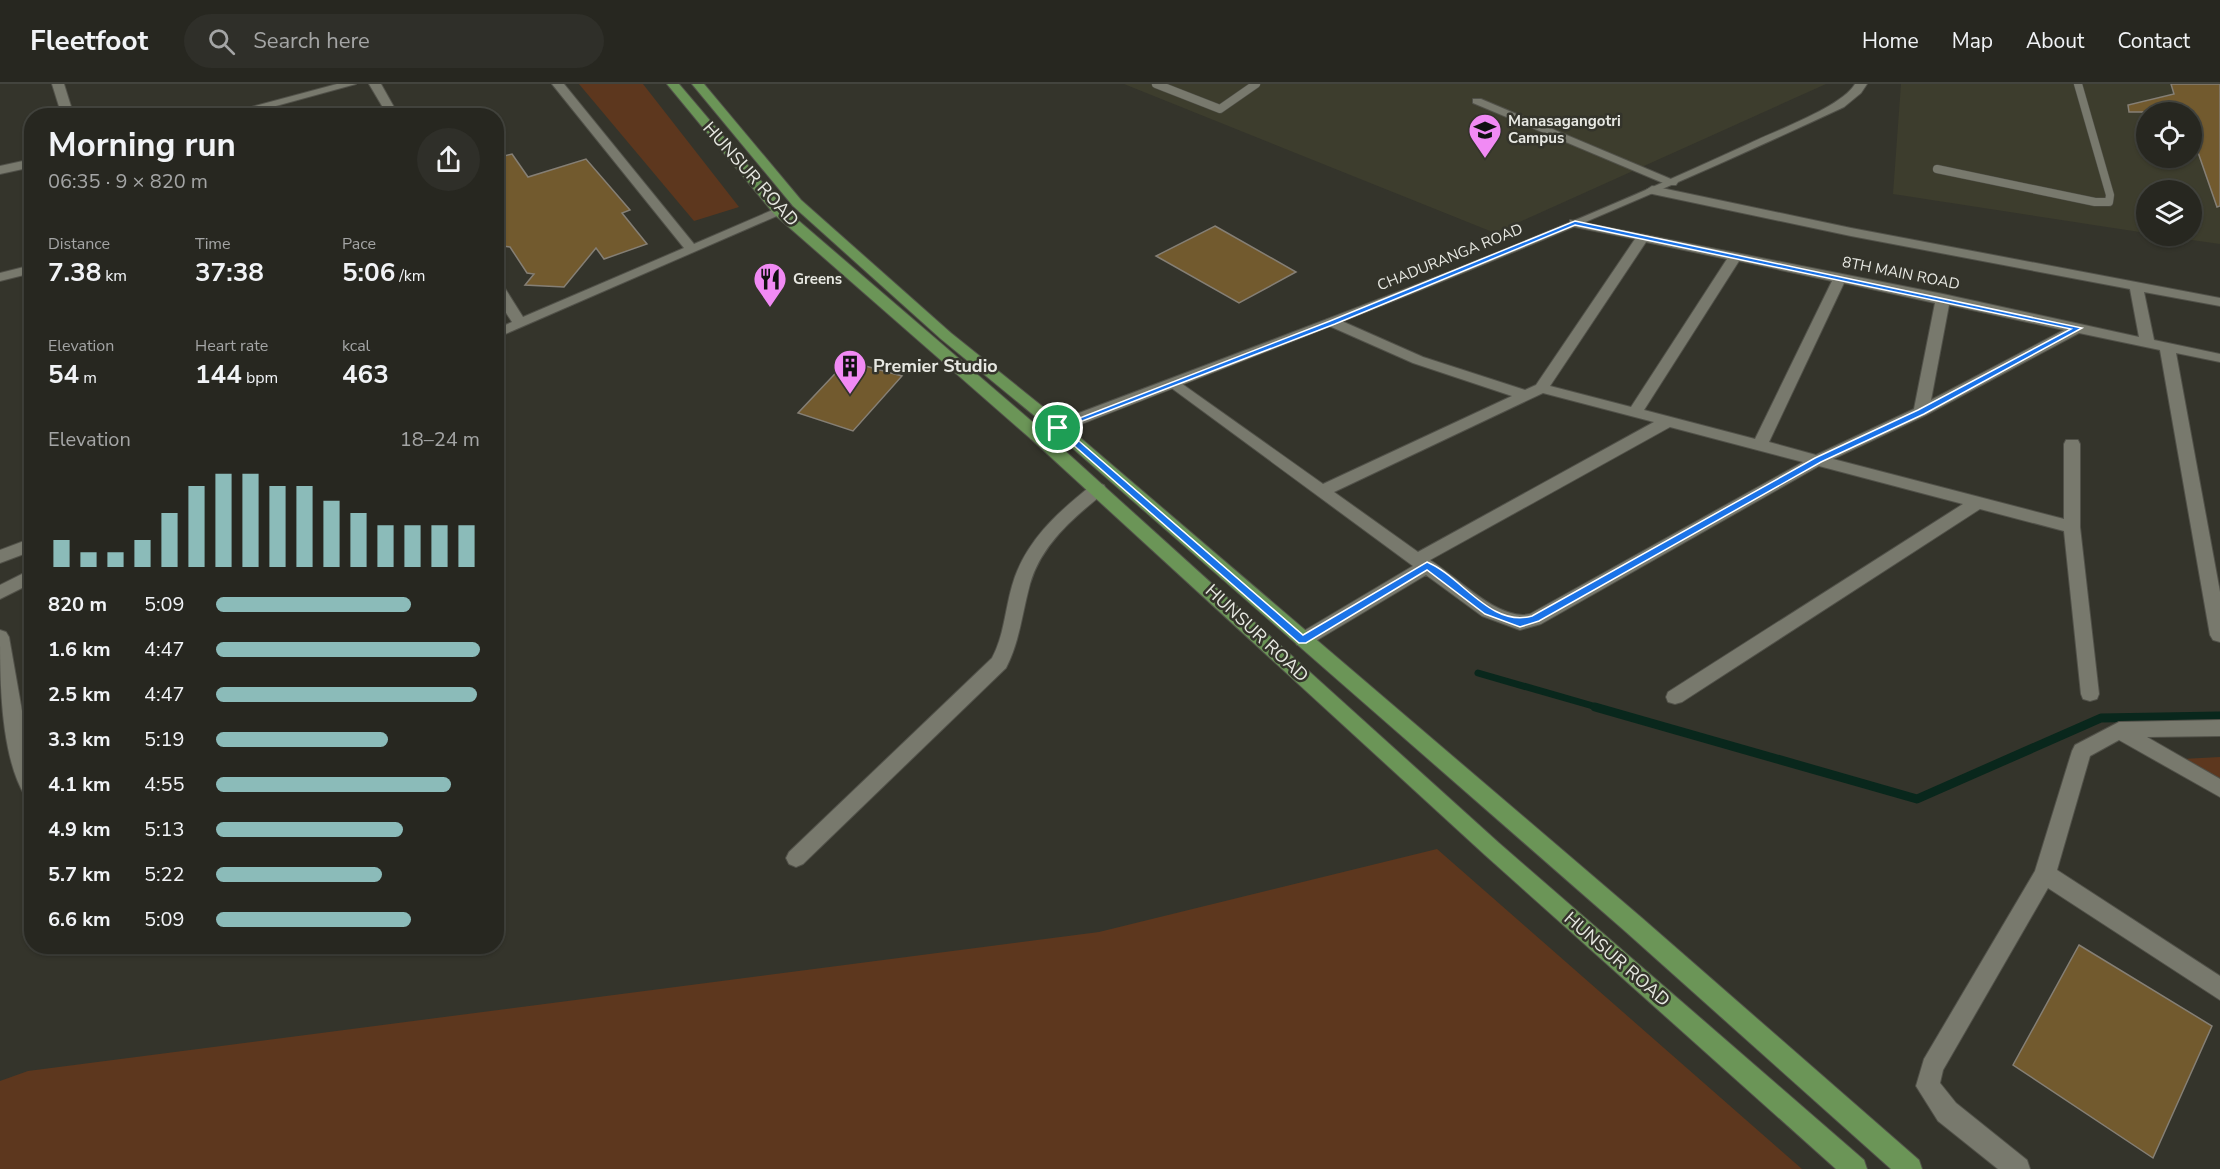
<!DOCTYPE html>
<meta charset="utf-8">
<style>
body{margin:0;font-family:"Nunito Sans",sans-serif;background:#2f2f29;color:#f1f3f6;height:100vh;display:flex;flex-direction:column;font-size:22px;white-space:nowrap}
*{box-sizing:border-box;margin:0}
p{font-size:20px;color:#a4a5a5}
.icon{flex:none;width:33px;height:33px;fill:none;stroke:currentColor;stroke-width:2;stroke-linecap:round;stroke-linejoin:round}
.map{position:relative;flex:1;overflow:hidden}
.drawer{position:absolute;left:24px;top:24px;width:480px;height:846px;display:flex;flex-direction:column;background:#272720;border-radius:24px;box-shadow:0 2px 4px #0004,0 0 0 2px #43443e}
.drawer>*{flex:none}
.tools{position:absolute;left:2136px;top:18px;display:grid;gap:12px}
.tools a{display:grid;place-items:center;width:66px;height:66px;border-radius:50%;background:#272720;box-shadow:0 2px 4px #0004,0 0 0 2px #43443e;font-size:30px}
.pin{position:absolute;display:grid;place-items:center;width:51px;height:51px;color:#fff;margin:-26px;border:3px solid #fff;border-radius:50%;box-shadow:0 2px 6px #0007}
.round{display:grid;place-items:center;flex:none;width:63px;height:63px;border-radius:32px;background:#2f2f29}
.headline{display:flex;align-items:center;justify-content:space-between;height:102px;padding:0 24px}
h1{font-size:33px;font-weight:700;line-height:45px}
.stats{display:grid;grid-template-columns:repeat(3,1fr);gap:9px;height:102px;padding:6px 24px}
.stats div{display:grid;align-content:center}
.stats b{font-size:26px;font-weight:700}
.stats small{font-size:16px;font-weight:400}
.stats p{font-size:16px}
.chart{height:168px;padding:12px 24px}
.chart p{display:flex;justify-content:space-between}
.chart svg{width:100%;height:108px;margin-top:6px;stroke:#8bbbb9;stroke-width:6}
ul{padding:0 24px;list-style:none;font-size:20px}
li{display:grid;grid-template-columns:96px 72px 1fr;align-items:center;height:45px}
li i{height:15px;border-radius:8px;background:#8bbbb9}
header{display:flex;align-items:center;gap:36px;box-sizing:border-box;height:84px;padding:0 30px;background:#272720;border-bottom:2px solid #43443e}
header strong{font-size:28px}
nav{display:flex;gap:33px;margin-inline-start:auto;font-size:21px}
.search{width:420px;height:54px;background:#2f2f29;display:flex;align-items:center;gap:15px;box-sizing:border-box;padding:0 21px;border-radius:33px;color:#a4a5a5;font-size:22px}
.map>svg:first-child{display:block}
.built{fill:#3d3d2d;fill-rule:evenodd}
.green{fill:#5d371e}
.lines{fill:none;stroke-linecap:round;stroke-linejoin:round}
.stream-far1{stroke:#09271c;stroke-width:7}
.stream{stroke:#09271c;stroke-width:9}
.building{fill:#725a2e;stroke:#857f75;stroke-width:1.5}
.lane-casing{stroke:#515149;stroke-width:9}
.street-casing{stroke:#515149;stroke-width:2}
.secondary-casing{stroke:#515149;stroke-width:2}
.primary-casing{stroke:#515149;stroke-width:2}
.lane{stroke:#78796d;stroke-width:8}
.street{fill:#78796d;fill-rule:evenodd}
.secondary{fill:#78796d;fill-rule:evenodd}
.primary{fill:#6b9557;fill-rule:evenodd}
.route{fill:#1a73e8;stroke:#fff;stroke-width:1.5;fill-rule:evenodd}
.labels{text-anchor:middle;stroke-width:5;stroke-linejoin:round;paint-order:stroke}
.far-poi-label{font-size:15px;font-weight:bold;fill:#e7e8e2;stroke:#34342b;text-anchor:start}
.far-street-label{font-size:15px;fill:#e7e8e2;stroke:#34342b}
.street-label{font-size:18px;fill:#e7e8e2;stroke:#34342b}
.poi-label{font-size:18px;font-weight:bold;fill:#e7e8e2;stroke:#34342b;text-anchor:start}
</style>
<header>
<strong>Fleetfoot</strong>
<div class="search"><svg class="icon" aria-label="search" viewBox="0 0 24 24"><circle cx="10" cy="10" r="6"/><path d="M15 15l6 6"/></svg>Search here</div>
<nav><a>Home</a><a>Map</a><a>About</a><a>Contact</a></nav>
</header>
<div class="map">
<svg width="2220" height="1085" viewBox="0 0 2220 1085">
<rect width="100%" height="100%" fill="#34342b"/>
<g class="built">
<polygon points="1124,0 1826,0 1495,149"/>
<path d="M1901 0H2220V160L2164 152H2192V106H2146V149L1893 110ZM2146 28H2192V74H2146Z"/>
</g>
<g class="green">
<polygon points="579,0 643,0 739,123 694,137"/>
<polygon points="2220,673 2220,697 2182,675"/>
<polygon points="1437,765 1802,1085 0,1085 0,997 28,987 1099,848"/>
</g>
<g class="lines">
<polyline class="stream-far1" points="1478,589 1600,624"/>
<polyline class="stream" points="1595,623 1917,715 2101,634 2220,632"/>
</g>
<g class="building">
<polygon points="2171,0 2220,0 2220,122 2217,123 2192,51 2192,28 2129,28 2128,21 2174,10"/>
<polygon points="512,70 528,93 586,75 630,126 622,129 647,160 604,175 596,164 564,203 525,201 534,190 527,189 510,163 496,161 496,74"/>
<polygon points="1215,142 1296,188 1239,219 1156,172"/>
<polygon points="847,277 902,292 853,347 798,329"/>
<polygon points="2079,861 2212,942 2153,1074 2013,981"/>
</g>
<g class="lines">
<defs>
<g id="lane">
<polyline points="1156,0 1220,25 1256,0"/>
<polyline points="1937,85 2095,118 2109,118 2110,111 2078,0"/>
</g>
<g id="street">
<polygon points="52,0 64,0 74,32 62,32"/>
<polygon points="337,0 356,0 239,32 218,32"/>
<polygon points="369,0 381,0 399,32 388,32"/>
<polygon points="552,0 564,0 694,160 775,125 785,125 786,128 496,254 496,245 512,238 496,213 496,197 501,198 523,233 684,164"/>
<polygon points="1473,15 1481,15 1678,98 1676,101 1668,101 1473,19"/>
<polygon points="32,75 32,83 0,90 0,82"/>
<path d="M1652 102 1851 144 2220 214V222L2144 208 2154 256 2220 270V278L2176 269 2220 508V558L2213 556 2210 551 2160 266 2079 249 1926 331 1833 375 2064 435V360L2066 356H2078L2080 360V443L2099 610 2097 615 2090 617 2083 615 2081 610 2064 447 1980 425 1682 618 1675 620 1668 618 1666 613 1668 608 1963 420 1819 382 1541 540 1520 546 1482 532 1426 491 1309 561H1297L1294 556 1297 551 1413 482 1166 300 1168 297H1178L1323 400 1512 312 1413 279 1327 241V235H1337L1423 273 1525 306 1536 301 1635 155 1570 142V136L1943 210 2139 253 2130 205 1851 152 1648 109 1646 106ZM1646 158 1727 175 1631 323 1550 302ZM1739 177 1832 197 1755 355 1644 326ZM1844 199 1935 219 1914 325 1816 371 1769 358ZM1949 221 2064 246 1931 316ZM1543 309 1654 338 1418 468 1334 408ZM1670 343 1803 378 1530 530C1499 538 1455 491 1430 476Z"/>
<polygon points="32,181 32,189 0,197 0,189"/>
<path d="M1098 399 1104 401 1106 405 1104 409C1073 434 1041 461 1030 500 1022 529 1020 557 1006 584L803 780 796 783 789 780 786 774 789 768 992 574C1004 552 1005 526 1012 502 1024 458 1058 428 1092 401Z"/>
<polygon points="32,454 32,467 0,479 0,466"/>
<polygon points="32,485 32,499 0,515 0,501"/>
<path d="M0 546 6 548 9 553 32 684V714L25 712C0 670 0 595 0 546Z"/>
<polygon points="2220,636 2220,652 2147,653 2220,695 2220,713 2119,656 2090,672 2057,786 2220,892 2220,916 2048,804 1943,986 1940,999 1956,1019 2027,1076 2030,1085 1998,1085 1938,1037 1916,1002 1924,975 2035,787 2072,667 2075,661 2119,638"/>
</g>
<path id="secondary" d="M1855 0H1867L1861 9 1844 23C1582 146 1312 250 1043 355H1031L1029 351 1031 347C1271 256 1513 169 1746 61 1772 48 1842 23 1855 0Z"/>
<g id="primary">
<polygon points="667,0 679,0 785,125 1043,347 1499,759 1864,1076 1867,1085 1836,1085 1485,771 1031,355 775,131"/>
<polygon points="692,0 704,0 801,116 951,249 1063,339 1642,834 1919,1076 1922,1085 1891,1085 1626,848 1053,347 941,255 793,122"/>
</g>
</defs>
<use href="#lane" class="lane-casing"/>
<use href="#street" class="street-casing"/>
<use href="#secondary" class="secondary-casing"/>
<use href="#primary" class="primary-casing"/>
<use href="#lane" class="lane"/>
<use href="#street" class="street"/>
<use href="#secondary" class="secondary"/>
<use href="#primary" class="primary"/>
</g>
<path class="route" d="M1575 137 2082 244 1924 330 1821 378 1539 537 1520 543 1485 530 1427 486 1306 559H1299L1054 344 1330 237ZM1575 141 2071 245 1918 326 1815 374 1532 532C1491 544 1461 492 1427 478L1303 551 1064 344 1335 240Z"/>
<defs>
<symbol id="university-pin" viewBox="-11 -11 22 30"><path d="M0 17L-7.5 6A9.5 9.5 0 1 1 7.5 6Z" fill="#f18af4" stroke="#34342b"/><path d="M0-5L7-2L0 1L-7-2ZM-4 1L0 2.5L4 1V4Q0 6-4 4Z" fill="#111"/></symbol>
<symbol id="restaurant-pin" viewBox="-11 -11 22 30"><path d="M0 17L-7.5 6A9.5 9.5 0 1 1 7.5 6Z" fill="#f18af4" stroke="#34342b"/><path d="M-5-6h1v4h1v-4h1v4h1v-4h1v5L-1.5 .5V6h-2V.5L-5-1ZM5-6V6H3V1.5H1.5Q1.5-4 5-6Z" fill="#111"/></symbol>
<symbol id="building-pin" viewBox="-11 -11 22 30"><path d="M0 17L-7.5 6A9.5 9.5 0 1 1 7.5 6Z" fill="#f18af4" stroke="#34342b"/><path d="M-4-6H4V6H1V3H-1V6H-4ZM-2.5-4.3h1.7v1.8h-1.7ZM.8-4.3h1.7v1.8H.8ZM-2.5-1h1.7V.8h-1.7ZM.8-1h1.7V.8H.8Z" fill="#111"/></symbol>
</defs>
<g fill-rule="evenodd">
<use href="#university-pin" x="1466" y="27" width="38" height="52"/>
<use href="#restaurant-pin" x="751" y="176" width="38" height="52"/>
<use href="#building-pin" x="831" y="263" width="38" height="52"/>
</g>
<g class="labels">
<g class="far-poi-label">
<text x="1508" y="42">Manasagangotri<tspan x="1508" dy="17">Campus</tspan></text>
<text x="793" y="200">Greens</text>
</g>
<g class="far-street-label">
<text transform="translate(1450 173) rotate(-22)" y="5">CHADURANGA ROAD</text>
<text transform="translate(1901 189) rotate(11)" y="5">8TH MAIN ROAD</text>
</g>
<g class="street-label">
<text transform="translate(751 90) rotate(48)" y="6">HUNSUR ROAD</text>
<text transform="translate(1257 549) rotate(43)" y="6">HUNSUR ROAD</text>
<text transform="translate(1617 875) rotate(41)" y="6">HUNSUR ROAD</text>
</g>
<g class="poi-label">
<text x="873" y="288">Premier Studio</text>
</g>
</g>
</svg>
<div class="tools">
<a><svg class="icon" aria-label="locate" viewBox="0 0 24 24"><circle cx="12" cy="12" r="6"/><path d="M12 2v4M12 18v4M2 12h4M18 12h4"/></svg></a>
<a><svg class="icon" aria-label="layers" viewBox="0 0 24 24"><path d="M12 4l9 5-9 5-9-5zM3 14l9 5 9-5"/></svg></a>
</div>
<div class="pin" style="left:1058px;top:344px;background:#1e9e55"><svg class="icon" aria-label="arrive" viewBox="0 0 24 24"><path d="M6 21V4h12l-3 4 3 4H6"/></svg></div>
<section class="drawer">
<div class="headline"><div><h1>Morning run</h1><p>06:35 · 9 × 820 m</p></div><a class="round"><svg class="icon" aria-label="share" viewBox="0 0 24 24"><path d="M12 15V3M7 8l5-5 5 5M5 13v7h14v-7"/></svg></a></div>
<div class="stats">
<div><p>Distance</p><b>7.38<small> km</small></b></div>
<div><p>Time</p><b>37:38</b></div>
<div><p>Pace</p><b>5:06<small> /km</small></b></div>
</div>
<div class="stats">
<div><p>Elevation</p><b>54<small> m</small></b></div>
<div><p>Heart rate</p><b>144<small> bpm</small></b></div>
<div><p>kcal</p><b>463</b></div>
</div>
<div class="chart"><p><span>Elevation</span>18–24 m</p>
<svg viewBox="0 0 160 44" preserveAspectRatio="none"><path d="M5 44V33M15 44V38M25 44V38M35 44V33M45 44V22M55 44V11M65 44V6M75 44V6M85 44V11M95 44V11M105 44V17M115 44V22M125 44V27M135 44V27M145 44V27M155 44V27"/></svg>
</div>
<ul>
<li><b>820 m</b>5:09<i style="width:74%"></i></li>
<li><b>1.6 km</b>4:47<i style="width:100%"></i></li>
<li><b>2.5 km</b>4:47<i style="width:99%"></i></li>
<li><b>3.3 km</b>5:19<i style="width:65%"></i></li>
<li><b>4.1 km</b>4:55<i style="width:89%"></i></li>
<li><b>4.9 km</b>5:13<i style="width:71%"></i></li>
<li><b>5.7 km</b>5:22<i style="width:63%"></i></li>
<li><b>6.6 km</b>5:09<i style="width:74%"></i></li>
</ul>
</section>
</div>
